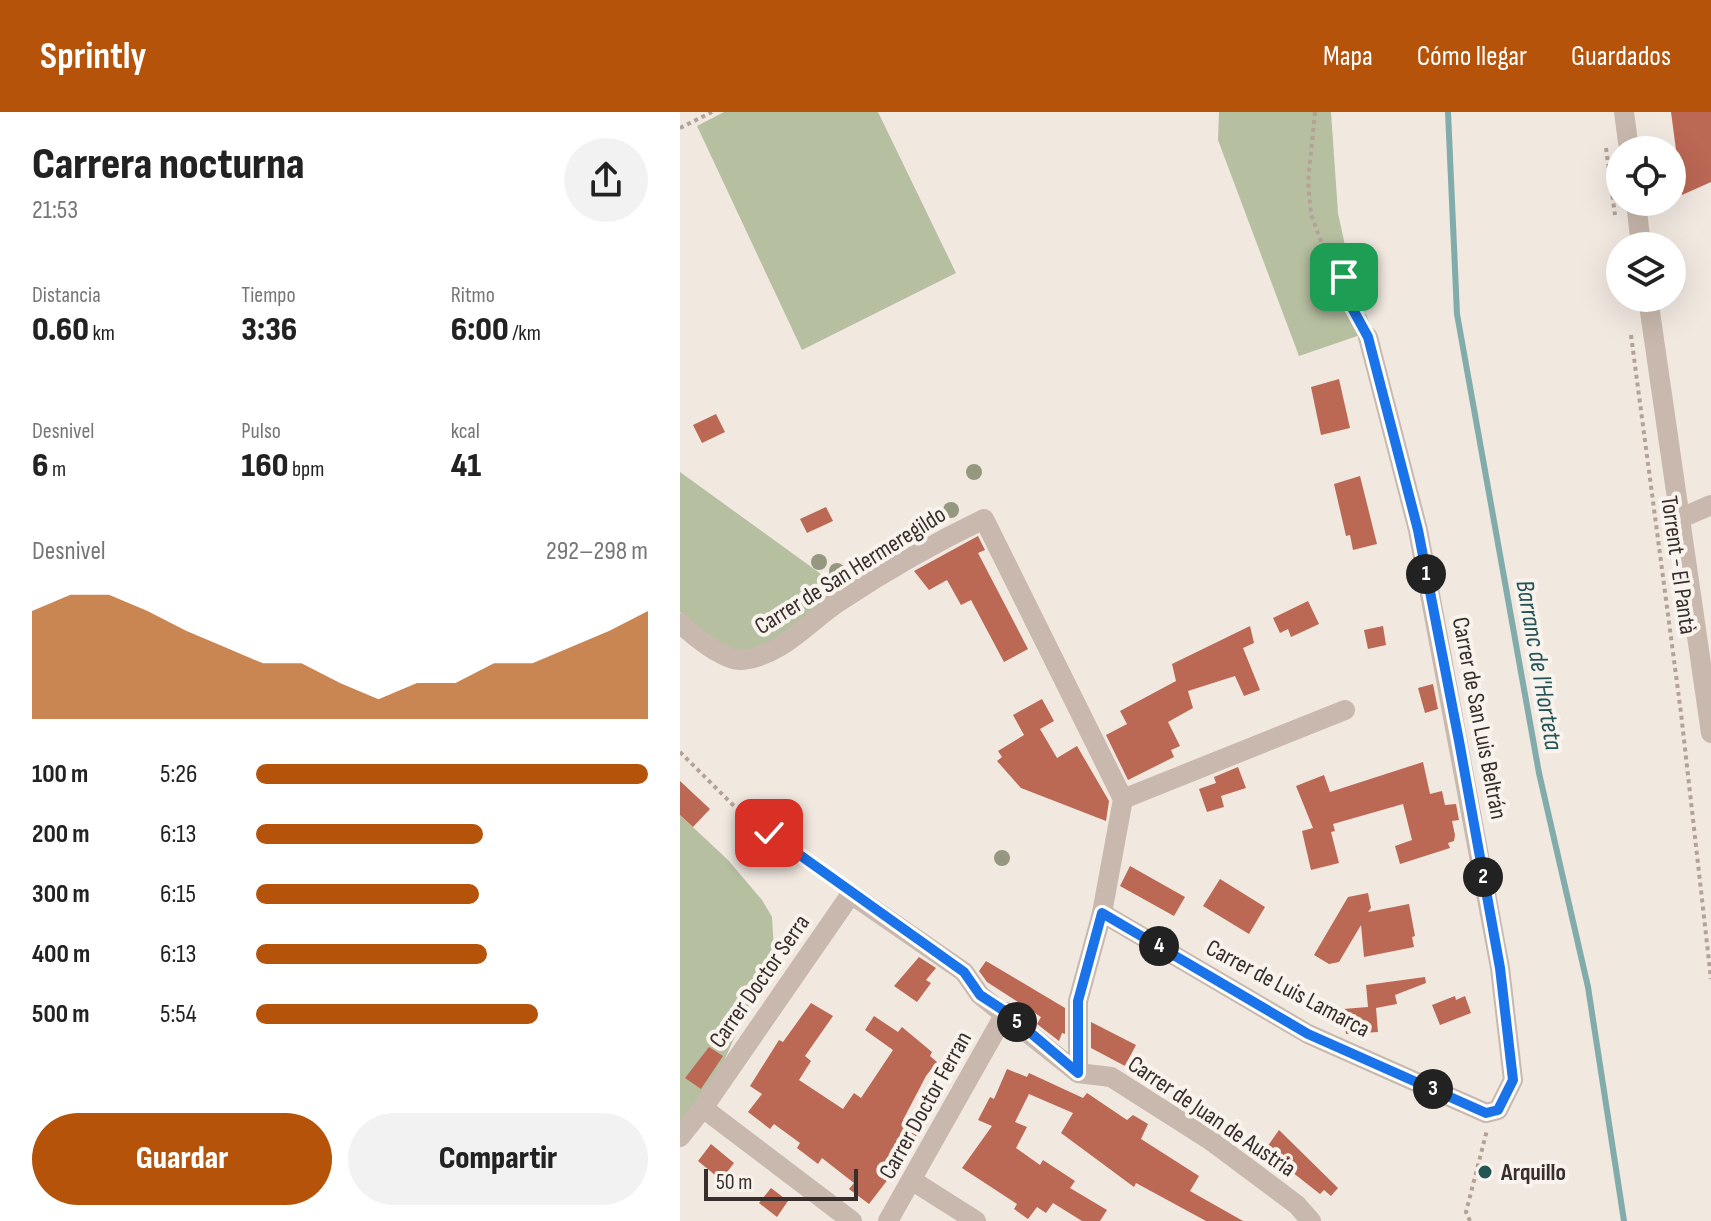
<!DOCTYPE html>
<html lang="es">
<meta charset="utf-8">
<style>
body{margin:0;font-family:"Sofia Sans Condensed",sans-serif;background:#f2f2f2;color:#222;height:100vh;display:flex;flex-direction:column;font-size:30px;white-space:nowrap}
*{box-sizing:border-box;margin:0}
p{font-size:26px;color:#767676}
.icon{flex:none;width:44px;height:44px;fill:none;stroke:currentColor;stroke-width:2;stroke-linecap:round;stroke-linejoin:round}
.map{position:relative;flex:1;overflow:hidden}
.details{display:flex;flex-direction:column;background:#fff;width:680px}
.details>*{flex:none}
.buttons{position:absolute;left:926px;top:24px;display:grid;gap:16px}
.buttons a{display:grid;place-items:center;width:80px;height:80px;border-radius:50%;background:#fff;box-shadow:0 8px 32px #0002;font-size:40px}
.scale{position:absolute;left:24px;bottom:20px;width:154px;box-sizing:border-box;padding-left:8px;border:4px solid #382e2b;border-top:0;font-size:22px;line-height:28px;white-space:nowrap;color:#382e2b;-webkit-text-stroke:6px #f9f3ed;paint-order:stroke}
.pin{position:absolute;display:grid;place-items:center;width:68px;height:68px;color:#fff;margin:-34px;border-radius:16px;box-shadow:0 4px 12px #0006}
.km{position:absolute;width:40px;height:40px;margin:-20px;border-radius:50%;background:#222;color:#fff;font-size:22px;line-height:40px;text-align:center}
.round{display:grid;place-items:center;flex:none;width:84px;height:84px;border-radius:42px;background:#f2f2f2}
.summary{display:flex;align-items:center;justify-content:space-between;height:136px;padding:0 32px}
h1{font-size:44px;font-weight:800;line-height:60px}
.metrics{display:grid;grid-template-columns:repeat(3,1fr);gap:12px;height:136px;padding:8px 32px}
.metrics div{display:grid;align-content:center}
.metrics b{font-size:34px;font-weight:800}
.metrics small{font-size:22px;font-weight:400}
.metrics p{font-size:22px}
.chart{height:224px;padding:16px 32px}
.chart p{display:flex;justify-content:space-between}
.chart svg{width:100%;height:144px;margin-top:8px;fill:#b45309;opacity:.7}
.button{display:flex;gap:16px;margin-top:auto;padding:16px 32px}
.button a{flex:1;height:92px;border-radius:48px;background:#b45309;color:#fff;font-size:32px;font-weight:800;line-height:92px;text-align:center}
.button a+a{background:#f2f2f2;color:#222}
ul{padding:0 32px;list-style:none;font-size:26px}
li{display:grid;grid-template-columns:128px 96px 1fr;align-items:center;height:60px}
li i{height:20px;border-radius:10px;background:#b45309}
header{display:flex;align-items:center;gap:48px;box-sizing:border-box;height:112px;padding:0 40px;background:#b45309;color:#fff}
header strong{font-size:38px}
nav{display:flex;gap:44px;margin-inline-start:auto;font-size:28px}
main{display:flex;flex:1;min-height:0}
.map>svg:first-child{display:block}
.green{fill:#b7bfa1}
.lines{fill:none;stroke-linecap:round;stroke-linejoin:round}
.stream{stroke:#82acab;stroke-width:6}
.building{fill:#bb6854}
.path{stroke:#b4a297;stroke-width:4;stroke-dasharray:4 4;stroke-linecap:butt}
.minor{stroke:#c8b8ad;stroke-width:20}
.tree{fill:#959780}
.route-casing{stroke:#fff;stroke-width:16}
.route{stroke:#1a73e8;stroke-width:10}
.poi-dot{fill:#245556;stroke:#f9f3ed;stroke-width:3}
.labels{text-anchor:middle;stroke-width:8;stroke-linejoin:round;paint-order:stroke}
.street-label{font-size:24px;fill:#382e2b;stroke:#f9f3ed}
.poi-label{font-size:24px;font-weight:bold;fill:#382e2b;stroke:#f9f3ed;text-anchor:start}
.water-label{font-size:26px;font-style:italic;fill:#245556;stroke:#f9f3ed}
</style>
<header>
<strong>Sprintly</strong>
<nav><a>Mapa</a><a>Cómo llegar</a><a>Guardados</a></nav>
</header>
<main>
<section class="details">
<div class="summary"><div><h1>Carrera nocturna</h1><p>21:53</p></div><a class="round"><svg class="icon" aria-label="share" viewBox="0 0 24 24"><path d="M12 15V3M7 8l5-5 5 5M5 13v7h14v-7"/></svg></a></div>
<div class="metrics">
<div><p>Distancia</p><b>0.60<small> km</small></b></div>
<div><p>Tiempo</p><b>3:36</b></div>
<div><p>Ritmo</p><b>6:00<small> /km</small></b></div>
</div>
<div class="metrics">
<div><p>Desnivel</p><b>6<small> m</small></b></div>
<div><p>Pulso</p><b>160<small> bpm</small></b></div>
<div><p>kcal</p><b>41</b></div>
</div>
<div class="chart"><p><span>Desnivel</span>292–298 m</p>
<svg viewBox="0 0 160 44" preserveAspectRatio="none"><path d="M0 44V11L10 6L20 6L30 11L40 17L50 22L60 27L70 27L80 33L90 38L100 33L110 33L120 27L130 27L140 22L150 17L160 11V44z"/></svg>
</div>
<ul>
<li><b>100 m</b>5:26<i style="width:100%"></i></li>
<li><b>200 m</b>6:13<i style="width:58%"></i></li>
<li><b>300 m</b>6:15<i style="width:57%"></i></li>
<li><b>400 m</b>6:13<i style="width:59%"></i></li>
<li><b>500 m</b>5:54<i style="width:72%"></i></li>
</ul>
<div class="button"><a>Guardar</a><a>Compartir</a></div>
</section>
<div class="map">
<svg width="1031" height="1109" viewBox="0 0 1031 1109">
<rect width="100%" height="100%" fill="#f1e8e0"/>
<g class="green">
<polygon points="44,0 198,0 276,161 122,238 17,14"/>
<polygon points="539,0 651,0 658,101 680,203 686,202 692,219 619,244 538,28"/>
<path d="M0 360 163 478C136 500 82 554 44 535 28 526 13 512 0 500Z"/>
<polygon points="0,703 48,748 82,788 92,805 94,839 42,953 0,1018"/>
</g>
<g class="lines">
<polyline class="stream" points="768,0 777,202 859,661 908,875 944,1109"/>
</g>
<g class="building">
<polygon points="991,0 1031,0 1031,70 1002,83"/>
<polygon points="659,267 670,316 641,323 631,275"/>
<polygon points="36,302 45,320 22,331 13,313"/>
<polygon points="680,364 697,432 673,438 670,423 666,424 654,372"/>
<polygon points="146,395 153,409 127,421 120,407"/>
<polygon points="298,424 305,438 298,441 348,537 324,550 291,488 281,493 267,468 249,478 234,459"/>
<polygon points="628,489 639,512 611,525 608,517 600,521 593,506"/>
<polygon points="570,514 574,531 563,536 580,578 564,584 555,564 508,579 513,596 488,610 500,634 491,638 494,645 448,668 426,623 447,612 440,599 496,569 492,552"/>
<polygon points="703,514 706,533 688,537 684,518"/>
<polygon points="753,572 758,597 745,601 738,576"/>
<polygon points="362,587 374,609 360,617 377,646 397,634 429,689 426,709 341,676 317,649 322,645 318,639 344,623 333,603"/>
<polygon points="743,650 750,682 762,679 765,693 776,692 779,708 772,709 775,723 774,729 768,731 770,736 720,752 715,734 732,728 723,692 653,712 655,719 651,720 659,751 631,758 622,719 633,716 616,674 644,663 650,680"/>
<polygon points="558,655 566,676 541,684 540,680 544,695 527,700 519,677 536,671 534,665"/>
<polygon points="0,669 30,697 13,715 0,703"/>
<polygon points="450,754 505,785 494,804 440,774"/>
<polygon points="540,767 585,795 569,822 523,794"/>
<polygon points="688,781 691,796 688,800 729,792 735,824 732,825 734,835 684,845 681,813 659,850 649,852 634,843 668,785"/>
<polygon points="239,845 256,856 246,868 251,871 237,890 214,874"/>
<polygon points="306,849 385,896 385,922 382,921 379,929 357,912 361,905 307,870 299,859"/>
<polygon points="745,865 746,871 715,883 717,892 696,896 698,920 666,922 663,897 688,895 686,873"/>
<polygon points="775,884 776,888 785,884 791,901 760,913 752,893"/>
<polygon points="131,891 153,904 125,944 131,949 119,968 163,997 174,981 181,986 213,938 185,918 194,904 218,920 222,915 252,940 250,944 257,950 246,964 223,1008 240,1018 219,1053 189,1092 169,1077 174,1071 142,1046 138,1052 117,1036 120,1031 94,1012 90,1017 68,1000 82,982 70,974 99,928 103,930"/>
<polygon points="411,910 456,933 445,954 411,936"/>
<polygon points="29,935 43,944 21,977 5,966"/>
<polygon points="327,957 347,965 349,961 403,986 407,981 447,1008 453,1003 468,1012 461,1027 519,1064 510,1079 563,1109 526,1109 456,1071 454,1075 381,1021 393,1001 349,982 335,1010 347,1015 336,1036 360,1053 363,1048 395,1069 390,1076 427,1098 420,1109 402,1109 373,1091 366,1101 357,1095 348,1107 334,1097 337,1092 282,1056 312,1014 298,1008 310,985 314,987"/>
<polygon points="599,1018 658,1076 651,1084 644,1078 640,1082 612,1060 615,1056 587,1035"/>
<polygon points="31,1032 54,1051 41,1068 18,1049"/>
<polygon points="91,1076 108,1089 97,1105 79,1091"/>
</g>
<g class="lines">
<g class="path">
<polyline points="635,0 628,70 631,102 640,127 664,165 678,210"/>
<polyline points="0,16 32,0"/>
<polyline points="926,36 935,103"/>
<polyline points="951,223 1001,601 1031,867"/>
<polyline points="0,640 73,713 89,721 156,770"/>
<polyline points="790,1109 786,1100 807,1018"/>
</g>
<g class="minor">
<polyline points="944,0 949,38"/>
<polyline points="956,90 961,134"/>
<polyline points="968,186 1031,621"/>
<polyline points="1001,406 1031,393"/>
<path d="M0 511C12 523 44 549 62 548 102 544 129 509 160 489 207 458 254 431 304 407L443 687 422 801 398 889V961"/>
<polyline points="443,687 665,598"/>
<polyline points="422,801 628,922 806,1001 818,998 833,968 820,856 738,418 688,225"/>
<polyline points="23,996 172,1109"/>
<polyline points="0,1025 23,996 171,782 284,860 300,883 398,961 431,965 530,1028 617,1093 631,1109"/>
<polyline points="233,1069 296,1109"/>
<polyline points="208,1109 326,900"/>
</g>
</g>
<g class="tree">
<circle cx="294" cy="360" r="8"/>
<circle cx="271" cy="398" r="8"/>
<circle cx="139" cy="450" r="8"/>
<circle cx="176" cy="453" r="8"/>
<circle cx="157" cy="459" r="8"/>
<circle cx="322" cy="746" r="8"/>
</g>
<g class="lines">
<defs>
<polyline id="route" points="89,721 284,860 300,883 326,900 398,961 398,889 422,801 628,922 806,1001 818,998 833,968 820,856 779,629 738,418 688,225 671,194 664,165"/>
</defs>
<use href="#route" class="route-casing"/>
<use href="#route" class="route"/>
</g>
<circle class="poi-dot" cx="805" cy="1060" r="8"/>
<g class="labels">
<g class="street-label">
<text transform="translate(999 453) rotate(82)" y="8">Torrent - El Pantà</text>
<text transform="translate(170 458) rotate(-32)" y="8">Carrer de San Hermeregildo</text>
<text transform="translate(800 606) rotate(79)" y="8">Carrer de San Luis Beltrán</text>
<text transform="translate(79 869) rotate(-55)" y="8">Carrer Doctor Serra</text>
<text transform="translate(608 876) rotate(28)" y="8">Carrer de Luis Lamarca</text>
<text transform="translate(245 993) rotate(-61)" y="8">Carrer Doctor Ferran</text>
<text transform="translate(532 1004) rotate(34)" y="8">Carrer de Juan de Austria</text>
</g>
<g class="poi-label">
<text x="821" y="1068">Arquillo</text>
</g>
<g class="water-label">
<text transform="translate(860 553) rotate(80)" y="9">Barranc de l'Horteta</text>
</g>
</g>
</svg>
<div class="buttons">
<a><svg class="icon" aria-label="locate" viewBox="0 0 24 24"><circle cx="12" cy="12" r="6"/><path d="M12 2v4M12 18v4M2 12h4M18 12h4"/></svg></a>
<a><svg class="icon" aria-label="layers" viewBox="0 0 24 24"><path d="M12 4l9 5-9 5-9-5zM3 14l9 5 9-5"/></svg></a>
</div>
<div class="scale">50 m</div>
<div class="pin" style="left:664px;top:165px;background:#1e9e55"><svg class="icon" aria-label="arrive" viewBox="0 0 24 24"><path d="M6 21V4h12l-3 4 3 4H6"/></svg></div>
<div class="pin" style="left:89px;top:721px;background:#d93025"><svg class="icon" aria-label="check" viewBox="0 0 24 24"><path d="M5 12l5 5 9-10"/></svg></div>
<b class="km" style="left:746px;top:462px">1</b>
<b class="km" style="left:803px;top:765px">2</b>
<b class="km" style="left:753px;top:977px">3</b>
<b class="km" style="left:479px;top:834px">4</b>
<b class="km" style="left:337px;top:910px">5</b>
</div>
</main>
